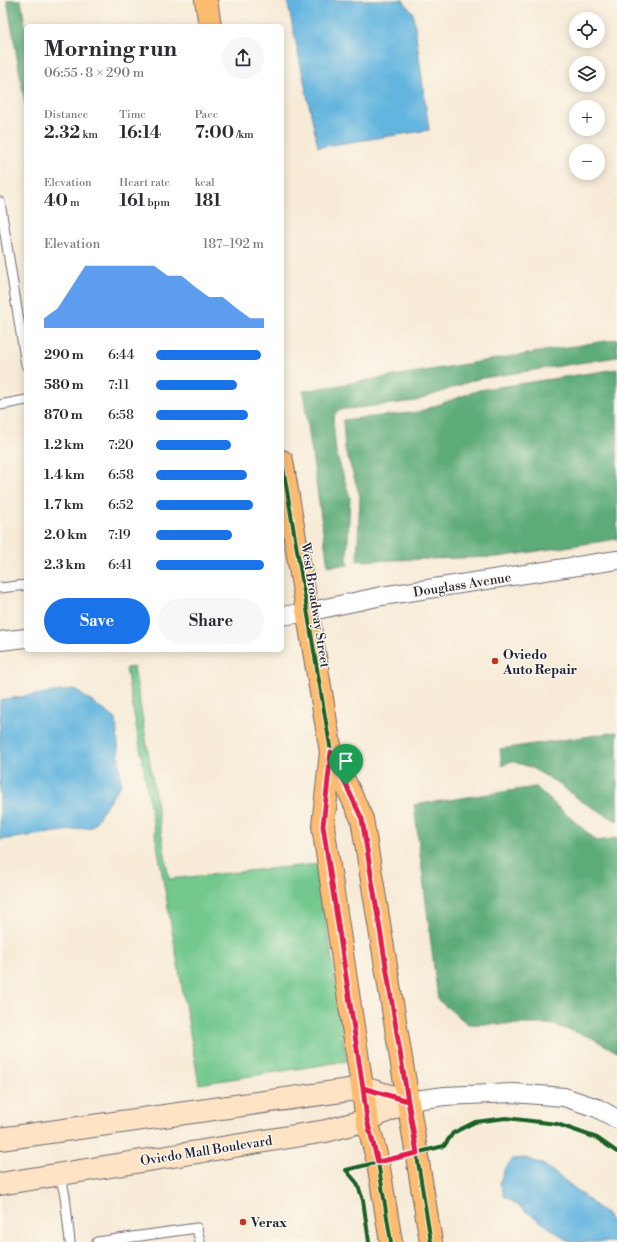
<!DOCTYPE html>
<meta charset="utf-8">
<style>
body{margin:0;font-family:"Libre Bodoni",serif;background:#f7f7f7;color:#2b2b33;height:100vh;display:flex;flex-direction:column;font-size:15px;white-space:nowrap}
*{box-sizing:border-box;margin:0}
p{font-size:13px;color:#7c7c81}
.icon{flex:none;width:22px;height:22px;fill:none;stroke:currentColor;stroke-width:2;stroke-linecap:round;stroke-linejoin:round}
.map{position:relative;flex:1;overflow:hidden}
.drawer{position:absolute;left:24px;top:24px;width:260px;height:628px;display:flex;flex-direction:column;background:#fff;border-radius:6px;box-shadow:0 2px 10px #0003}
.drawer>*{flex:none}
.fabs{position:absolute;left:569px;top:12px;display:grid;gap:8px}
.fabs a{display:grid;place-items:center;width:36px;height:36px;border-radius:50%;background:#fff;box-shadow:0 2px 10px #0003;font-size:20px}
.pin{position:absolute;display:grid;place-items:center;width:34px;height:34px;color:#fff;margin:-41px -17px;border-radius:50% 50% 50% 0;rotate:-45deg;box-shadow:0 0 4px #0007}
.pin .icon{rotate:45deg}
.round{display:grid;place-items:center;flex:none;width:42px;height:42px;border-radius:21px;background:#f7f7f7}
.summary{display:flex;align-items:center;justify-content:space-between;height:68px;padding:0 20px}
h1{font-size:22px;font-weight:700;line-height:30px}
.stats{display:grid;grid-template-columns:repeat(3,1fr);gap:6px;height:68px;padding:4px 20px}
.stats div{display:grid;align-content:center}
.stats b{font-size:17px;font-weight:700}
.stats small{font-size:11px;font-weight:400}
.stats p{font-size:11px}
.chart{height:112px;padding:8px 20px}
.chart p{display:flex;justify-content:space-between}
.chart svg{width:100%;height:72px;margin-top:4px;fill:#1a73e8;opacity:.7}
.action{display:flex;gap:8px;margin-top:auto;padding:8px 20px}
.action a{flex:1;height:46px;border-radius:24px;background:#1a73e8;color:#fff;font-size:16px;font-weight:700;line-height:46px;text-align:center}
.action a+a{background:#f7f7f7;color:#2b2b33}
ul{padding:0 20px;list-style:none;font-size:13px}
li{display:grid;grid-template-columns:64px 48px 1fr;align-items:center;height:30px}
li i{height:10px;border-radius:5px;background:#1a73e8}
.map>svg:first-child{display:block}
.green{fill:#72c88d;stroke:#4a7564}
.forest{fill:#5dac78;stroke:#40675a}
.water{fill:#63b5df;stroke:#426c8d}
.lines{fill:none;stroke-linecap:round;stroke-linejoin:round}
.lane-casing{stroke:#6d6872;stroke-width:11}
.street-casing{stroke:#6d6872;stroke-width:20}
.secondary-casing{stroke:#6d6872;stroke-width:24}
.primary-casing{stroke:#6d6872;stroke-width:24}
.lane{stroke:#fff;stroke-width:9}
.street{stroke:#fff;stroke-width:18}
.secondary{stroke:#fee4c5;stroke-width:22}
.primary{stroke:#fdbc6f;stroke-width:22}
.cycleway-casing{stroke:#fbf7ec;stroke-width:6}
.cycleway{stroke:#1b5e20;stroke-width:4}
.route-casing{stroke:#fff;stroke-width:8}
.route{stroke:#e11d48;stroke-width:5}
.poi-dot{fill:#c8321e;stroke:#fbf7ec;stroke-width:1.5}
.labels{text-anchor:middle;stroke-width:3;stroke-linejoin:round;paint-order:stroke}
.street-label{font-size:13px;fill:#22223b;stroke:#fbf7ec}
.poi-label{font-size:13px;font-weight:bold;fill:#22223b;stroke:#fbf7ec;text-anchor:start}
</style>
<div class="map">
<svg width="617" height="1242" viewBox="0 0 617 1242">
<rect width="100%" height="100%" fill="#fbf7ec"/>
<filter id="ink" filterUnits="userSpaceOnUse"><feTurbulence type="fractalNoise" baseFrequency=".025" numOctaves="2"/><feDisplacementMap in="SourceGraphic" scale="8" xChannelSelector="R" yChannelSelector="G"/><feConvolveMatrix kernelMatrix="1 2 1 2 8 2 1 2 1" color-interpolation-filters="sRGB"/></filter>
<filter id="wash" filterUnits="userSpaceOnUse"><feTurbulence type="fractalNoise" baseFrequency=".012" numOctaves="4" result="noise"/><feDisplacementMap in="SourceGraphic" scale="16" xChannelSelector="R" yChannelSelector="G"/><feGaussianBlur stdDeviation="0.9" result="paint"/><feColorMatrix in="noise" values="0 0 0 0 0 0 0 0 0 0 0 0 0 0 0 0 0 1.4 0 .05"/><feComposite in="paint" operator="in"/></filter>
<g filter="url(#wash)">
<rect width="100%" height="100%" fill="#f7ebd7"/>
<polygon class="green" points="134,667 169,879 318,864 347,1061 199,1084 126,668"/>
<g class="forest">
<polygon points="7,0 21,0 26,30 26,109"/>
<polygon points="617,339 617,357 477,379 416,401 339,410 335,414 333,420 336,452 350,497 347,560 348,565 328,566 303,391"/>
<polygon points="617,369 617,539 499,557 357,561 360,496 345,449 343,420 418,412 479,390"/>
<polygon points="617,732 617,821 581,801 556,782 530,767 511,761 502,766 500,749"/>
<polygon points="536,787 559,808 597,841 617,838 617,1052 590,1037 551,1024 468,1024 438,1000 414,805"/>
</g>
<g class="water">
<polygon points="287,0 403,0 413,13 429,130 318,147"/>
<polygon points="74,689 116,719 121,784 92,827 0,840 0,700"/>
<polygon points="526,1158 544,1165 568,1183 607,1215 617,1229 617,1242 570,1242 504,1196 500,1182 505,1168 513,1159"/>
</g>
</g>
<g filter="url(#ink)">
<g class="lines">
<defs>
<g id="lane">
<polyline points="0,202 26,365"/>
<polyline points="0,405 26,400"/>
<polyline points="0,587 0,588 26,585"/>
<polyline points="60,1174 65,1196 70,1242"/>
<polyline points="97,1242 197,1228 200,1242"/>
</g>
<g id="street">
<polyline points="282,616 307,612 382,596 617,560"/>
<polyline points="0,641 26,638"/>
<polyline points="408,1101 445,1096 513,1093 564,1097 597,1108 617,1119"/>
</g>
<g id="secondary">
<polyline points="0,1139 363,1088 408,1101"/>
<polyline points="0,1184 326,1131 367,1120 408,1101"/>
</g>
<g id="primary">
<polyline points="206,0 210,26"/>
<polyline points="282,461 331,752 362,819 431,1242"/>
<polyline points="331,752 323,826 367,1120 378,1162 391,1242"/>
</g>
</defs>
<use href="#lane" class="lane-casing"/>
<use href="#street" class="street-casing"/>
<use href="#secondary" class="secondary-casing"/>
<use href="#primary" class="primary-casing"/>
<use href="#lane" class="lane"/>
<use href="#street" class="street"/>
<use href="#secondary" class="secondary"/>
<use href="#primary" class="primary"/>
<defs>
<g id="cycleway">
<polyline points="282,461 331,752 362,819 431,1242"/>
<polyline points="331,752 323,826 367,1120 378,1162 391,1242"/>
<polyline points="369,1242 363,1200 357,1183 346,1170 444,1146 453,1133 475,1122 506,1118 557,1124 597,1138 617,1152"/>
</g>
</defs>
<use href="#cycleway" class="cycleway-casing"/>
<use href="#cycleway" class="cycleway"/>
</g>
</g>
<g class="lines" filter="url(#ink)">
<defs>
<polyline id="route" points="346,785 362,819 408,1101 363,1088 367,1120 378,1162 417,1153 408,1101 363,1088 323,826 331,752 346,785"/>
</defs>
<use href="#route" class="route-casing"/>
<use href="#route" class="route"/>
</g>
<g class="poi-dot">
<circle cx="495" cy="661" r="4"/>
<circle cx="243" cy="1222" r="4"/>
</g>
<g class="labels">
<g class="street-label">
<text transform="translate(462 584) rotate(-9)" y="5">Douglass Avenue</text>
<text transform="translate(316 605) rotate(81)" y="5">West Broadway Street</text>
<text transform="translate(206 1150) rotate(-9)" y="5">Oviedo Mall Boulevard</text>
</g>
<g class="poi-label">
<text x="503" y="659">Oviedo<tspan x="503" dy="15">Auto Repair</tspan></text>
<text x="251" y="1227">Verax</text>
</g>
</g>
</svg>
<div class="fabs">
<a><svg class="icon" aria-label="locate" viewBox="0 0 24 24"><circle cx="12" cy="12" r="6"/><path d="M12 2v4M12 18v4M2 12h4M18 12h4"/></svg></a>
<a><svg class="icon" aria-label="layers" viewBox="0 0 24 24"><path d="M12 4l9 5-9 5-9-5zM3 14l9 5 9-5"/></svg></a>
<a>+</a>
<a>−</a>
</div>
<div class="pin" style="left:346px;top:785px;background:#1e9e55"><svg class="icon" aria-label="arrive" viewBox="0 0 24 24"><path d="M6 21V4h12l-3 4 3 4H6"/></svg></div>
<section class="drawer">
<div class="summary"><div><h1>Morning run</h1><p>06:55 · 8 × 290 m</p></div><a class="round"><svg class="icon" aria-label="share" viewBox="0 0 24 24"><path d="M12 15V3M7 8l5-5 5 5M5 13v7h14v-7"/></svg></a></div>
<div class="stats">
<div><p>Distance</p><b>2.32<small> km</small></b></div>
<div><p>Time</p><b>16:14</b></div>
<div><p>Pace</p><b>7:00<small> /km</small></b></div>
</div>
<div class="stats">
<div><p>Elevation</p><b>40<small> m</small></b></div>
<div><p>Heart rate</p><b>161<small> bpm</small></b></div>
<div><p>kcal</p><b>181</b></div>
</div>
<div class="chart"><p><span>Elevation</span>187–192 m</p>
<svg viewBox="0 0 160 44" preserveAspectRatio="none"><path d="M0 44V38L10 32L20 19L30 6L40 6L50 6L60 6L70 6L80 6L90 12L100 12L110 19L120 25L130 25L140 32L150 38L160 38V44z"/></svg>
</div>
<ul>
<li><b>290 m</b>6:44<i style="width:97%"></i></li>
<li><b>580 m</b>7:11<i style="width:75%"></i></li>
<li><b>870 m</b>6:58<i style="width:85%"></i></li>
<li><b>1.2 km</b>7:20<i style="width:69%"></i></li>
<li><b>1.4 km</b>6:58<i style="width:84%"></i></li>
<li><b>1.7 km</b>6:52<i style="width:90%"></i></li>
<li><b>2.0 km</b>7:19<i style="width:70%"></i></li>
<li><b>2.3 km</b>6:41<i style="width:100%"></i></li>
</ul>
<div class="action"><a>Save</a><a>Share</a></div>
</section>
</div>
